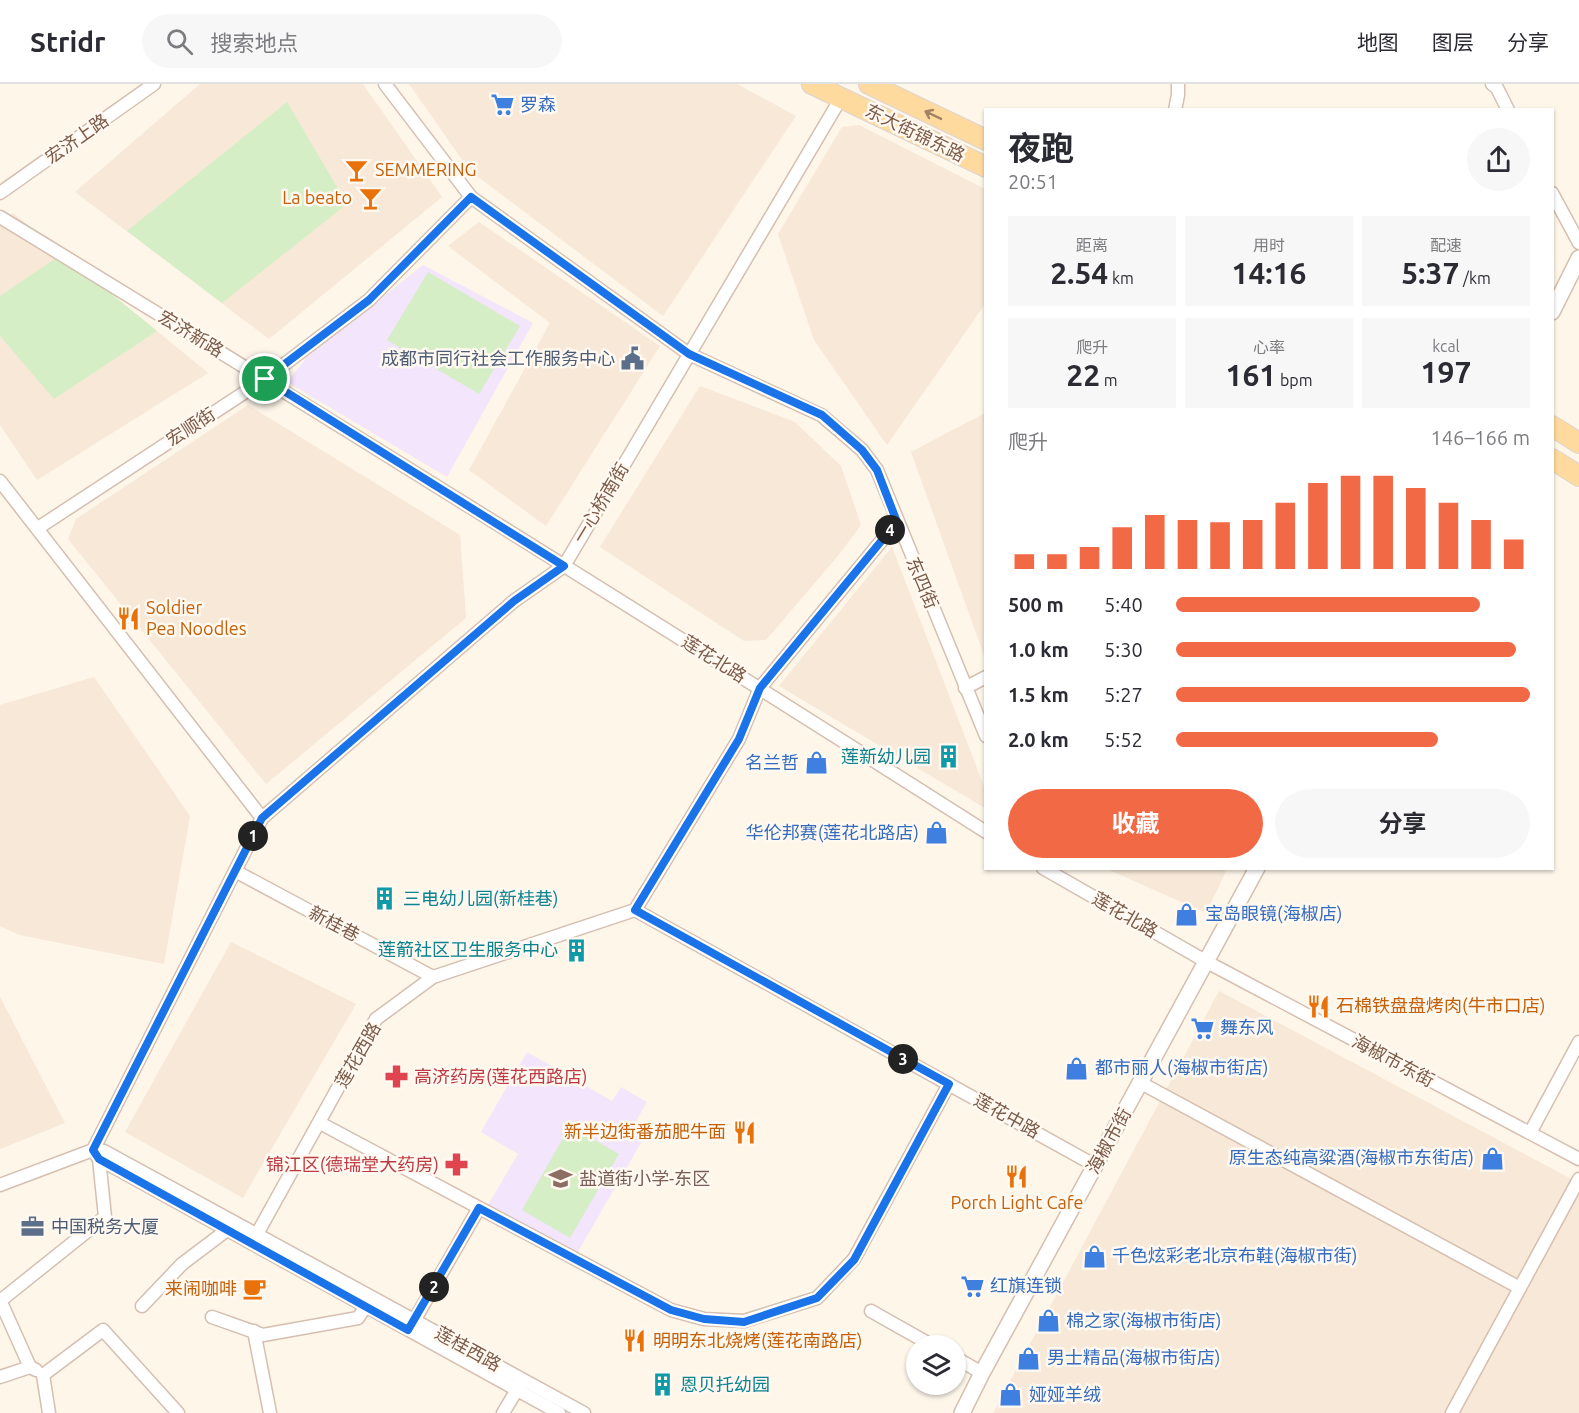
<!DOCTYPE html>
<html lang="zh">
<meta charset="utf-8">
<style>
body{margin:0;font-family:Ubuntu,"Noto Sans SC",sans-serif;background:#f7f7f7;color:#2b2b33;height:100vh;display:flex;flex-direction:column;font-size:22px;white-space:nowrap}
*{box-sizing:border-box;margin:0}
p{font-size:20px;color:#7c7c81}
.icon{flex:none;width:33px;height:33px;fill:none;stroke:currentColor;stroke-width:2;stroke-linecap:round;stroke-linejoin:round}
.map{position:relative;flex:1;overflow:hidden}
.panel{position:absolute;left:984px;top:24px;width:570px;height:762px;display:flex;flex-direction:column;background:#fff;border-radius:0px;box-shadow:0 2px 4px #0004}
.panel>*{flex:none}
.buttons{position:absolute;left:906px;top:1251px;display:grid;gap:12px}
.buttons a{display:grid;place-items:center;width:60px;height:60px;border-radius:50%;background:#fff;box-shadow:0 2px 4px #0004;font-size:30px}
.pin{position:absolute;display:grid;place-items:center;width:51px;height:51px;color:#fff;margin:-26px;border:3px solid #fff;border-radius:50%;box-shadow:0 2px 6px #0007}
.km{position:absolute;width:30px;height:30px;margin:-15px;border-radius:50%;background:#222;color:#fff;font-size:16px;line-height:30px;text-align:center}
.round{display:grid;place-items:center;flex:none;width:63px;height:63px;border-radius:32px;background:#f7f7f7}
.overview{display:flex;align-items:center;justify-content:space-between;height:102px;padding:0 24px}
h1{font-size:33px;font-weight:700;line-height:45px}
.figures{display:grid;grid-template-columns:repeat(3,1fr);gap:9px;height:102px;padding:6px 24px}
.figures div{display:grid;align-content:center;border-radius:0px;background:#f7f7f7;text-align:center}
.figures b{font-size:30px;font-weight:700}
.figures small{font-size:16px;font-weight:400}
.figures p{font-size:16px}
.chart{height:168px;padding:12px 24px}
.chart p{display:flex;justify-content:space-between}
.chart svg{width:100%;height:108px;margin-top:6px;stroke:#f26945;stroke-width:6}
.cta{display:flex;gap:12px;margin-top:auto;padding:12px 24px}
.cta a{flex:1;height:69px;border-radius:36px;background:#f26945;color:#fff;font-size:24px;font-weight:700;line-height:69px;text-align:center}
.cta a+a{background:#f7f7f7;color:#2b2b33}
ul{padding:0 24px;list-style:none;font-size:20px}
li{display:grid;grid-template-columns:96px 72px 1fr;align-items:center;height:45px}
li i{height:15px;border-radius:8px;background:#f26945}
header{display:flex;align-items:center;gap:36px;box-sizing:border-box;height:84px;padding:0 30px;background:#fff;border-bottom:2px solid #e1e1e2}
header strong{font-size:28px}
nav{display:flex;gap:33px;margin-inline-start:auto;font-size:21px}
.search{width:420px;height:54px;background:#f7f7f7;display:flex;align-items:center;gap:15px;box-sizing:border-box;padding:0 21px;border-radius:33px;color:#7c7c81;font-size:22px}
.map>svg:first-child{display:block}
.residential{fill:#f7e8d7}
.education{fill:#f3e5fb}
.green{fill:#d6eec5}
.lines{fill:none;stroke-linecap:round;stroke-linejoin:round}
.minor-casing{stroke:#d5bfb0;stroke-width:15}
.tertiary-casing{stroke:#d5bfb0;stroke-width:18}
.primary-casing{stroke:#ddd4d0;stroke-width:22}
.minor{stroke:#fff;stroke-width:12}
.tertiary{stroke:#fff;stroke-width:15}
.primary{stroke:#ffda9f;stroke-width:20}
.oneway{stroke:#a38163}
.route-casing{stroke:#fff;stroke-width:12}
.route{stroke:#1a73e8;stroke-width:8}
.labels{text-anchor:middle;stroke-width:5;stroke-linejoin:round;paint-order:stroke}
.shop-label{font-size:18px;fill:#366cbe;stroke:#fff9f1;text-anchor:start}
.street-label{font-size:18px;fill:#7c5b49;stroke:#fff9f1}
.food-label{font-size:18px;fill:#c56008;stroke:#fff9f1;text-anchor:start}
.service-label{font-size:18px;fill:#4e5e75;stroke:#fff9f1;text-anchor:end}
.culture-label{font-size:18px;fill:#0d838f;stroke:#fff9f1;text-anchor:end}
.health-label{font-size:18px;fill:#be3a42;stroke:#fff9f1;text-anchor:start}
.education-label{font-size:18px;fill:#785e54;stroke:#fff9f1;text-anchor:start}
</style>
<header>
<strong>Stridr</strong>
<div class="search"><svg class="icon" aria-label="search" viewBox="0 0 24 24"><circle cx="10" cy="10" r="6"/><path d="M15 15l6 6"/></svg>搜索地点</div>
<nav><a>地图</a><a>图层</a><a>分享</a></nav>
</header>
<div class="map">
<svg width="1579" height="1329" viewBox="0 0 1579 1329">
<rect width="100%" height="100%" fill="#fef6e9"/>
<g class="residential">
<polygon points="200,0 363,0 442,113 269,255 75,108"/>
<polygon points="409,0 737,0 796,32 663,232 470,87"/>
<polygon points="859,41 985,105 985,220 887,361 814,256 778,150 842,43"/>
<polygon points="13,129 208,289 37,396 0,341 0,139"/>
<polygon points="479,138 660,262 546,442 469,386 550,239 448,162"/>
<polygon points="700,302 795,338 841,382 861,441 837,473 766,556 744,557 600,463"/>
<polygon points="248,321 460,451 466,534 266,700 68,455 76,435"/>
<polygon points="985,329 985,574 911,368"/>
<polygon points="892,463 985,705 985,724 779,602"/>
<polygon points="94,593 190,732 164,880 20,851 0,842 0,621"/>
<polygon points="1107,785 1227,785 1206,829"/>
<polygon points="231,858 356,920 243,1114 125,1048"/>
<polygon points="1219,907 1579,1099 1579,1329 993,1329"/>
<polygon points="0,913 65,1039 0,1065"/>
</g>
<g class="education">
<polygon points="423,181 533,239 447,393 287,298 307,273"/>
<polygon points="527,968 612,1017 621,1003 647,1018 636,1037 649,1045 576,1171 488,1121 518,1070 481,1048"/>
</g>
<g class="green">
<polygon points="287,18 347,120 222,219 127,147"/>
<polygon points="62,170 157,247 54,315 0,252 0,212"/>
<polygon points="428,188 520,242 479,310 387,256"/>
<polygon points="570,1042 619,1070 570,1154 522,1126"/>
</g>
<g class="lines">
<defs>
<g id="minor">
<polyline points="385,0 471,113 689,270 821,331 862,366 877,386 986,652"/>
<polyline points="1492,0 1497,4 1508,26"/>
<polyline points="1175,26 1178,11 1178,0"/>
<polyline points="0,109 154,0"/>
<polyline points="1552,109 1579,159"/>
<path d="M0 133C331 335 659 540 986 748"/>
<polyline points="0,397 262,734"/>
<polyline points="38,444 265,295 369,216 471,113"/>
<polyline points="965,604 986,593"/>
<polyline points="1043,784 1207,878 1579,1075"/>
<polyline points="235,787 433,893"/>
<polyline points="635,826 1096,1082"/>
<polyline points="1141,999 1520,1204"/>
<polyline points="320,1039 671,1226 704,1235 744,1237 817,1214 854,1175 949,1000"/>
<polyline points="1530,1049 1579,958"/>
<polyline points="93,1066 104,1067 584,1329"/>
<polyline points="93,1066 99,1075 559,1329"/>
<polyline points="0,1101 93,1066 262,734 514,517 564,482 841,14"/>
<polyline points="252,1159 376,935 433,893 635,826 739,655 760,604 897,438"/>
<polyline points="0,1216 30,1283"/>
<polyline points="0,1217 105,1133 99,1075"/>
<polyline points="142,1222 182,1180 227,1146"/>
<polyline points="871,1227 933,1262"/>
<polyline points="212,1233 263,1251 358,1234 366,1222"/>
<polyline points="411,1242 479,1124"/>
<polyline points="254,1247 270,1329"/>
<polyline points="956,1274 982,1289"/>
<polyline points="43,1291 103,1246 178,1329"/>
<polyline points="43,1291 49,1329"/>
<polyline points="0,1293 30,1283 36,1286"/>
<polyline points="503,1329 521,1299"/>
<polyline points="1452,1329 1579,1095"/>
</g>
<g id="tertiary">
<polyline points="1552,228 1579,174"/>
<polyline points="962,1329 982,1289 1257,784"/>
</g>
<g id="primary">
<polyline points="812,0 986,83"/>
<polyline points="869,0 986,56"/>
<polyline points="1552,342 1579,359"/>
<polyline points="1552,375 1579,392"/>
</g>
</defs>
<use href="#minor" class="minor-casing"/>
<use href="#tertiary" class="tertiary-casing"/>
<use href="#primary" class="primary-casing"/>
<use href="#minor" class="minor"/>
<use href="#tertiary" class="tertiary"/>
<use href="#primary" class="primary"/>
</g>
<defs><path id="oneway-shaft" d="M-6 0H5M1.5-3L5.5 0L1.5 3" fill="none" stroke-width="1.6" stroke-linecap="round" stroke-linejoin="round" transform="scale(1.5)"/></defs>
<use class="oneway" href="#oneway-shaft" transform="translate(933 31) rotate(-154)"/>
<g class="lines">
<defs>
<polygon id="route" points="471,113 689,270 822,331 862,366 877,386 897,438 760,604 739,655 635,826 949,1000 854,1176 817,1214 744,1238 704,1235 671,1226 479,1124 408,1246 99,1075 93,1066 262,734 514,517 564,482 265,295 369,216"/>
</defs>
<use href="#route" class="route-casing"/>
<use href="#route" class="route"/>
</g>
<defs>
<symbol id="supermarket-bare" viewBox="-9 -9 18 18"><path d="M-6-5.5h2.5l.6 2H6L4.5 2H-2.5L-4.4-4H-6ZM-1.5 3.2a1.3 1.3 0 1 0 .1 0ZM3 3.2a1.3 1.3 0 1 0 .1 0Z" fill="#3f7fe0" stroke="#fff9f1" stroke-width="2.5" paint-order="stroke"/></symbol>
<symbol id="bar-bare" viewBox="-9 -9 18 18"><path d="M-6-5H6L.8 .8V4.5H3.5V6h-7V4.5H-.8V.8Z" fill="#e8710a" stroke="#fff9f1" stroke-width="2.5" paint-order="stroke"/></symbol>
<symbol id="civic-bare" viewBox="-9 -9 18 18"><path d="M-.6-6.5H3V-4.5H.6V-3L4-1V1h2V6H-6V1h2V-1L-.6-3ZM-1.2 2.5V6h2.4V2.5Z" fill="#5c6f8a" stroke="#fff9f1" stroke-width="2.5" paint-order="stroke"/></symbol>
<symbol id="restaurant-bare" viewBox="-9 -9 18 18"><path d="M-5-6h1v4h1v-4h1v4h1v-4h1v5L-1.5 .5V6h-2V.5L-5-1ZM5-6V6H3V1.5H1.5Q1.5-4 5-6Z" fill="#e8710a" stroke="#fff9f1" stroke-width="2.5" paint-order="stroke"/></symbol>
<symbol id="building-bare" viewBox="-9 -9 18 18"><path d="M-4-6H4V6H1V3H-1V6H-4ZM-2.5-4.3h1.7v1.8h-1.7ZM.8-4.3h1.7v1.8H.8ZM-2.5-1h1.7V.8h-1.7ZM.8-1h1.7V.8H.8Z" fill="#0f9aa8" stroke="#fff9f1" stroke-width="2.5" paint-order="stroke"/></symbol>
<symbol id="shop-bare" viewBox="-9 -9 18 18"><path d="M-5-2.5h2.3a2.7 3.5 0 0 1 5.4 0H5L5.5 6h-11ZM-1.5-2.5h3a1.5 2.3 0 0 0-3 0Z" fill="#3f7fe0" stroke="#fff9f1" stroke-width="2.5" paint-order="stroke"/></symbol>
<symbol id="pharmacy-bare" viewBox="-9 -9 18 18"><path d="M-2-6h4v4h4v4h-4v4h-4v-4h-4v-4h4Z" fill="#e0444e" stroke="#fff9f1" stroke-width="2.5" paint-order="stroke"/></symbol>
<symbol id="school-bare" viewBox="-9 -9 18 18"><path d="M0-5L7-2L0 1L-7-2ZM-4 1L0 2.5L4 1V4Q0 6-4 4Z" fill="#8d6e63" stroke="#fff9f1" stroke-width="2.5" paint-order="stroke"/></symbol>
<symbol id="office-bare" viewBox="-9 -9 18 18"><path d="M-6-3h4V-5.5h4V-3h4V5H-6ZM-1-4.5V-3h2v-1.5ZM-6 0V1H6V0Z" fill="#5c6f8a" stroke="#fff9f1" stroke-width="2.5" paint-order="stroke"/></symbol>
<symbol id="cafe-bare" viewBox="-9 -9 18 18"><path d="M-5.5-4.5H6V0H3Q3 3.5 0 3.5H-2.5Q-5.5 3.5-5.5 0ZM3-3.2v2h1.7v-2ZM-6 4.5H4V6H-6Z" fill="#e8710a" stroke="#fff9f1" stroke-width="2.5" paint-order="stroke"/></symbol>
</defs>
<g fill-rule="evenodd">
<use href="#supermarket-bare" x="486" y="4" width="33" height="33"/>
<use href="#bar-bare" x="340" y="70" width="33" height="33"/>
<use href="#bar-bare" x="354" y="98" width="33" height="33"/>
<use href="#civic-bare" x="616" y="258" width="33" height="33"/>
<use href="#restaurant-bare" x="112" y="518" width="33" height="33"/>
<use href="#building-bare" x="932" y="656" width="33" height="33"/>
<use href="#shop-bare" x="800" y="662" width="33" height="33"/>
<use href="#shop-bare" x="920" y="732" width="33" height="33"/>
<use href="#building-bare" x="368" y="798" width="33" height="33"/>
<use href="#shop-bare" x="1170" y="814" width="33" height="33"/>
<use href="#building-bare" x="560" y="850" width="33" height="33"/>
<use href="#restaurant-bare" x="1302" y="906" width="33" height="33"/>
<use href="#supermarket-bare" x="1186" y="928" width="33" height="33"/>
<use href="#shop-bare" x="1060" y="968" width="33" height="33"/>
<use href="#pharmacy-bare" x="380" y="976" width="33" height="33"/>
<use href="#restaurant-bare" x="728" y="1032" width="33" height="33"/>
<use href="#shop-bare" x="1476" y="1058" width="33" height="33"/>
<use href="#pharmacy-bare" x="440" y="1064" width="33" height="33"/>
<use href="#restaurant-bare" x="1000" y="1076" width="33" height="33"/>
<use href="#school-bare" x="544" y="1078" width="33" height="33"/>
<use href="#office-bare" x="16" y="1126" width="33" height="33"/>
<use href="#shop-bare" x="1078" y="1156" width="33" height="33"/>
<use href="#supermarket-bare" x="956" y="1186" width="33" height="33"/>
<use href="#cafe-bare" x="238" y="1188" width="33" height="33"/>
<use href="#shop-bare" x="1032" y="1220" width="33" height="33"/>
<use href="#restaurant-bare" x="618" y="1240" width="33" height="33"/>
<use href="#shop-bare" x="1012" y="1258" width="33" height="33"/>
<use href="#building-bare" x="646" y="1284" width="33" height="33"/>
<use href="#shop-bare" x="994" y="1294" width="33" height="33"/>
</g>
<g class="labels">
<g class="shop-label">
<text x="520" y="27">罗森</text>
<text x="799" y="685" text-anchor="end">名兰哲</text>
<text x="919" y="755" text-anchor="end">华伦邦赛(莲花北路店)</text>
<text x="1205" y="836">宝岛眼镜(海椒店)</text>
<text x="1220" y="950">舞东风</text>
<text x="1095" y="990">都市丽人(海椒市街店)</text>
<text x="1474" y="1080" text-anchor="end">原生态纯高粱酒(海椒市东街店)</text>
<text x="1112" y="1178">千色炫彩老北京布鞋(海椒市街)</text>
<text x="990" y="1208">红旗连锁</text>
<text x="1066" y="1243">棉之家(海椒市街店)</text>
<text x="1047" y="1280">男士精品(海椒市街店)</text>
<text x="1029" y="1317">娅娅羊绒</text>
</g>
<g class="street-label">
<text transform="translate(915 49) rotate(26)" y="6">东大街锦东路</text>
<text transform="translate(77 55) rotate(-35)" y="6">宏济上路</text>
<text transform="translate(191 250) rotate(31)" y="6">宏济新路</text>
<text transform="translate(191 343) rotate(-33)" y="6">宏顺街</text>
<text transform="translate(601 419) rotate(-59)" y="6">一心桥南街</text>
<text transform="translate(922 499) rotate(67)" y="6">东四街</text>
<text transform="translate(714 575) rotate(32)" y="6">莲花北路</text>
<text transform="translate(1125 831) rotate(30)" y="6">莲花北路</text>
<text transform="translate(334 840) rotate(28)" y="6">新桂巷</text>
<text transform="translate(358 971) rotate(-60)" y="6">莲花西路</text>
<text transform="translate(1393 977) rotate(28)" y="6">海椒市东街</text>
<text transform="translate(1007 1032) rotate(29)" y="6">莲花中路</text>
<text transform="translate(1109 1057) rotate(-61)" y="6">海椒市街</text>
<text transform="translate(468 1265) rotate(29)" y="6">莲桂西路</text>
</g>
<g class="food-label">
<text x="375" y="92">SEMMERING</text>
<text x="352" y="120" text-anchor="end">La beato</text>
<text x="146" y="530">Soldier<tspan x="146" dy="21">Pea Noodles</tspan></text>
<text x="1336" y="928">石棉铁盘盘烤肉(牛市口店)</text>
<text x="726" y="1054" text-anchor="end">新半边街番茄肥牛面</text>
<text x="1017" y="1125" text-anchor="middle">Porch Light Cafe</text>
<text x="237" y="1211" text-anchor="end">来闹咖啡</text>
<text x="653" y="1263">明明东北烧烤(莲花南路店)</text>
</g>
<g class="service-label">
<text x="615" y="281">成都市同行社会工作服务中心</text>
<text x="51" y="1149" text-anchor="start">中国税务大厦</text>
</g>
<g class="culture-label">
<text x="931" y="679">莲新幼儿园</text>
<text x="403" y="821" text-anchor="start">三电幼儿园(新桂巷)</text>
<text x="558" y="872">莲箭社区卫生服务中心</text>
<text x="680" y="1307" text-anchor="start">恩贝托幼园</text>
</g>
<g class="health-label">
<text x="414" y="999">高济药房(莲花西路店)</text>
<text x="439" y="1087" text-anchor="end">锦江区(德瑞堂大药房)</text>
</g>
<g class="education-label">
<text x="579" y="1101">盐道街小学-东区</text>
</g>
</g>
</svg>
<div class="buttons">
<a><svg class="icon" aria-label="layers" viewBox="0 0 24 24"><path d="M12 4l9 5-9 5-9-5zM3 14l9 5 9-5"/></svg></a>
</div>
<div class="pin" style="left:265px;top:295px;background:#1e9e55"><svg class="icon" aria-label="arrive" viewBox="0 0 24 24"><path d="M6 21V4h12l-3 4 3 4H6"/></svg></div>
<b class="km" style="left:253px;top:752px">1</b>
<b class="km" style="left:434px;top:1203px">2</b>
<b class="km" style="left:903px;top:975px">3</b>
<b class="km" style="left:890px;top:446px">4</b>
<section class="panel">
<div class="overview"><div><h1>夜跑</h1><p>20:51</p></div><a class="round"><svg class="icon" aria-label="share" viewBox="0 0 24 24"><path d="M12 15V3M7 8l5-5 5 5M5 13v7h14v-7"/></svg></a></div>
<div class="figures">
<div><p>距离</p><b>2.54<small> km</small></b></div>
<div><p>用时</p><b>14:16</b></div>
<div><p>配速</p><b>5:37<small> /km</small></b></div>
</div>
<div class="figures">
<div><p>爬升</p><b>22<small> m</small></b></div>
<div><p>心率</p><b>161<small> bpm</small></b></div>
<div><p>kcal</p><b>197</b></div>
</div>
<div class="chart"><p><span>爬升</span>146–166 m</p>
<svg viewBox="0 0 160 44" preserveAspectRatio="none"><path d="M5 44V38M15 44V38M25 44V35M35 44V27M45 44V22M55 44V24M65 44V25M75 44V24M85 44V17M95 44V9M105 44V6M115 44V6M125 44V11M135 44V17M145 44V24M155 44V32"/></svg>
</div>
<ul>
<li><b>500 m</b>5:40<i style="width:86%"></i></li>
<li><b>1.0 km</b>5:30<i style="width:96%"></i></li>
<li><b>1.5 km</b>5:27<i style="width:100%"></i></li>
<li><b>2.0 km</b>5:52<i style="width:74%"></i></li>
</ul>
<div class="cta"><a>收藏</a><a>分享</a></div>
</section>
</div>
